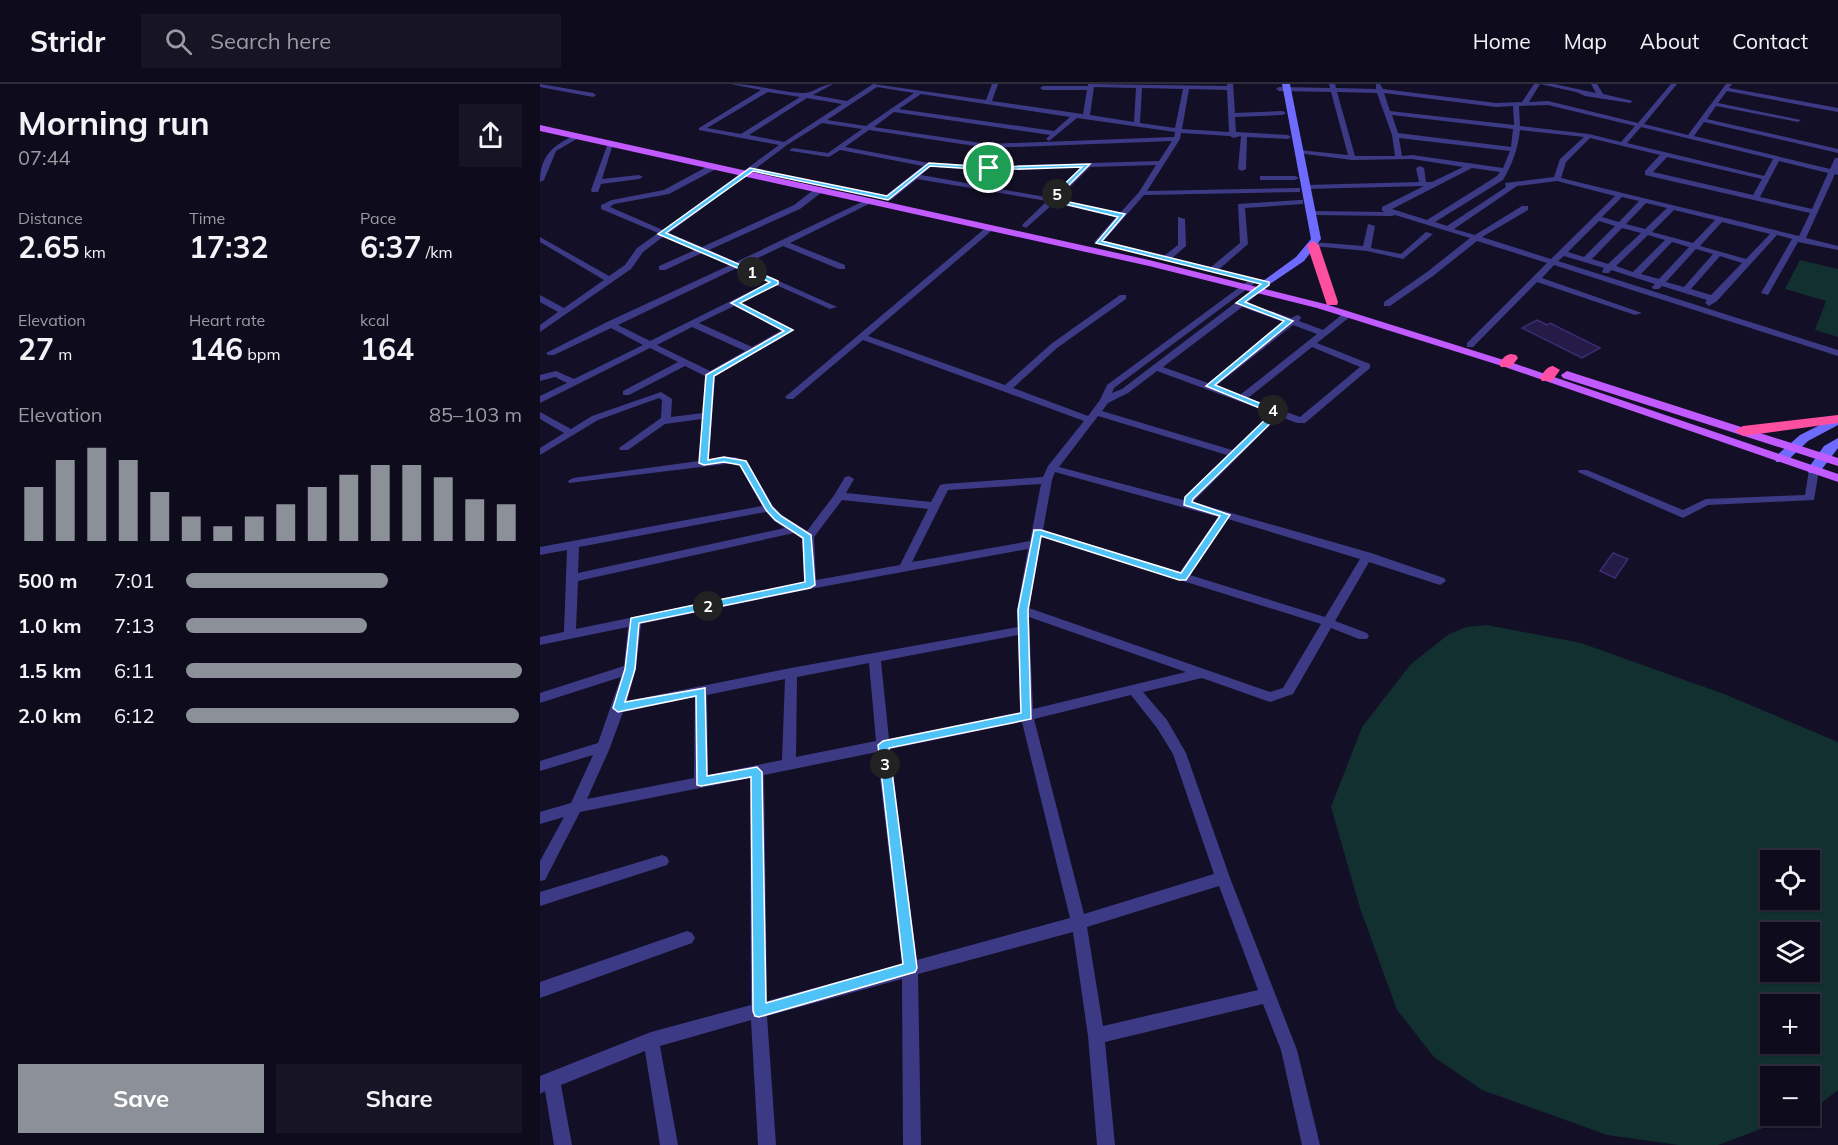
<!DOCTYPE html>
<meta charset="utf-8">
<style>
body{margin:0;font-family:Mulish,sans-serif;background:#171425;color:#f1f3f6;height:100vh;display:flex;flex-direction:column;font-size:22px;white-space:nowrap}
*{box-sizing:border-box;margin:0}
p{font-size:20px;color:#9b9ba3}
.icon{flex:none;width:33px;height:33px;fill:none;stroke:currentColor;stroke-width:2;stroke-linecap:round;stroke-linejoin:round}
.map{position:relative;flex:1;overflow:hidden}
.sheet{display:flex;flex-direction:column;background:#0e0b1c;width:540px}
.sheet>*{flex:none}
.controls{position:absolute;left:1220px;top:766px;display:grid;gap:12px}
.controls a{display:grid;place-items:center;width:60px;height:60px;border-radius:0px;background:#0e0b1c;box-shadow:0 2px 4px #0004,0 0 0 2px #2e2b3b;font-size:30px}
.pin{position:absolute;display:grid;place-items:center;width:51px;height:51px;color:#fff;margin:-26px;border:3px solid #fff;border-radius:50%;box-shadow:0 2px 6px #0007}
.km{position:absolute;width:30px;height:30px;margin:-15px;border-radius:50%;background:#222;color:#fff;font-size:16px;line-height:30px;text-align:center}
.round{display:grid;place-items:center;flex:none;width:63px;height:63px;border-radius:0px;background:#171425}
.overview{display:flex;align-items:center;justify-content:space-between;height:102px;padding:0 18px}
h1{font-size:33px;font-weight:700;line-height:45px}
.stats{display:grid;grid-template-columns:repeat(3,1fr);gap:9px;height:102px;padding:6px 18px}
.stats div{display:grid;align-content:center}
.stats b{font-size:30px;font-weight:700}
.stats small{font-size:16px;font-weight:400}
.stats p{font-size:16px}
.chart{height:168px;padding:12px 18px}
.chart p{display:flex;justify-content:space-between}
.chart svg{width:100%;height:108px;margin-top:6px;stroke:#8c9099;stroke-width:6}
.action{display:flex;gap:12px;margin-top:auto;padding:12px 18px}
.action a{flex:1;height:69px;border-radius:0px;background:#8c9099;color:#fff;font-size:24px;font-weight:700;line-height:69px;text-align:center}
.action a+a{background:#171425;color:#f1f3f6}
ul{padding:0 18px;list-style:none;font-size:20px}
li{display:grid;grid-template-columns:96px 72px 1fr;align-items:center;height:45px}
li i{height:15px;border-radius:8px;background:#8c9099}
header{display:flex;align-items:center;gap:36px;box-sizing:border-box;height:84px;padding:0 30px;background:#0e0b1c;border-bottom:2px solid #2e2b3b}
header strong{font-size:28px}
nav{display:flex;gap:33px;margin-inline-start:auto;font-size:21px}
.search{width:420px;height:54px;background:#171425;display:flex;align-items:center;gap:15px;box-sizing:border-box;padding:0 21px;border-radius:0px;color:#9b9ba3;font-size:22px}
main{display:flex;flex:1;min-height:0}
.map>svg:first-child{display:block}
.green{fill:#12302f;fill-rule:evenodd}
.building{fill:#241b47;stroke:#3b2d73;stroke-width:1.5}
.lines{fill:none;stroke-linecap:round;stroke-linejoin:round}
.street{fill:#3d3a85;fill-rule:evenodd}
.secondary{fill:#6f6bff;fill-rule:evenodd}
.primary{fill:#c25bff;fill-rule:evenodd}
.highway{fill:#ff4fa3;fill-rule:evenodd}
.route{fill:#4fc3f7;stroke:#fff;stroke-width:1.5;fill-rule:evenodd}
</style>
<header>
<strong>Stridr</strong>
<div class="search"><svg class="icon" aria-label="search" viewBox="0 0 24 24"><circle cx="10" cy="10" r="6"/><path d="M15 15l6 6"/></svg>Search here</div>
<nav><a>Home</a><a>Map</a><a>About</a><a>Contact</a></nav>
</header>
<main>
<section class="sheet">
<div class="overview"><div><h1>Morning run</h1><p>07:44</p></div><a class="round"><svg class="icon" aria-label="share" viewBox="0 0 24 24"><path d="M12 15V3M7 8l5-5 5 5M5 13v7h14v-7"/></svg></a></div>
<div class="stats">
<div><p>Distance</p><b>2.65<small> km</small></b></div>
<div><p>Time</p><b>17:32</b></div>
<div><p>Pace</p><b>6:37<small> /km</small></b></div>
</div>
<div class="stats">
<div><p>Elevation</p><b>27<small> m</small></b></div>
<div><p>Heart rate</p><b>146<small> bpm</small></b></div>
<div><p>kcal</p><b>164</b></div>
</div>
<div class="chart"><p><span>Elevation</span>85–103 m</p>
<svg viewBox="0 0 160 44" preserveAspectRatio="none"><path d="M5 44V22M15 44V11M25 44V6M35 44V11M45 44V24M55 44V34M65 44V38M75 44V34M85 44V29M95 44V22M105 44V17M115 44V13M125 44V13M135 44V18M145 44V27M155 44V29"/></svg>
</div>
<ul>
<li><b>500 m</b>7:01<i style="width:60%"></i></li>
<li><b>1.0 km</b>7:13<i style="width:54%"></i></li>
<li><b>1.5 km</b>6:11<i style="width:100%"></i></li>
<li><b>2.0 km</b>6:12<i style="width:99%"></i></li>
</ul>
<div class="action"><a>Save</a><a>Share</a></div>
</section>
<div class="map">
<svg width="1298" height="1061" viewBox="0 0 1298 1061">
<rect width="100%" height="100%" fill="#130f26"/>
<g class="green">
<polygon points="1260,176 1298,185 1298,253 1275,246 1286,217 1245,205"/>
<path d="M947 541 1041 559 1184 610 1298 658V1006L1272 1026 1269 1027V993H1230V1032H1255L1178 1061H1139L1067 1051 942 1006 894 973 857 926 820 824 791 723 822 643 871 580 909 550 926 543ZM1230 777H1269V816H1230ZM1230 849H1269V888H1230ZM1230 921H1269V960H1230Z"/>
</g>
<g class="building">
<polygon points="997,236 1007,241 1010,239 1060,264 1042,274 982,244"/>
<polygon points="1073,469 1088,475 1075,494 1060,487"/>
</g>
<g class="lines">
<g class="street">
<polygon points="0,0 53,9 56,11 53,13 0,3"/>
<path d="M191 0C215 0 238 8 262 9 272 10 282 0 293 0L273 11 307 17 333 0 446 16 452 0H458L452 17 543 30 547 6H503L500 4 503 2H548V0L687 2V0H693L695 29 743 27 746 29 743 31 695 33 696 48 748 51 751 53 748 55 707 53 706 85 702 87 698 85 701 52 693 54 690 52 641 49 640 55 607 107 757 104H760V108L604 111 561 160H558L554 158 576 133 514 119 486 144 482 142 483 140 507 117 377 95 351 116H345V112L383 82 300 66 289 73 251 67 249 66 253 64 288 69 322 45 282 39 247 61 129 149 162 163 254 121 276 104H282V108L260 125 169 166 196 178 326 116 333 118 250 159 305 181V185H299L243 162 203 181 297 223 290 225 236 201 200 219 253 246 175 292 169 376 195 373 207 377 233 422 242 431 267 447 295 410 305 393 309 392 314 395 306 409 391 418 400 401 404 400 503 393 508 382 544 337 323 256 253 315H247L245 313 449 141 456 143 328 252 465 301 511 260 580 211H586V215L517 264 473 304 548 332 560 316 567 301 712 194 719 196 574 304 572 309 582 305 724 197 731 199 707 219 751 234 757 231 760 232 761 234 759 237 783 246 805 228H811V232L777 259 830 280V284L765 339H757L739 332 653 418 831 469 904 494 906 497 900 501 829 478 795 537 827 549 829 552 827 555H819L791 544 753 610 730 618 662 594 603 608 627 636 646 669 690 794 757 966 780 1061H762L741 966 723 920 565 958 575 1061H557L548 952 533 848 378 890 381 1061H363L362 895 227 932 236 1061H218L211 936 120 962 138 1061H120L105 967 21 1001 32 1061H14L5 1007 0 1010V992L111 948 211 921 210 694 40 728 5 796 0 797V777L24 733 0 740V728L31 719 53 671 0 687V677L58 659 81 593 0 619V609L84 582 88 543 0 561V553L24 548 27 466 0 471V463L222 422 199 381 194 379 29 399 28 397 33 394 159 377 162 335 125 340 88 366H80L79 364 121 334 122 316 119 314 58 336 0 371V364L24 349 0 335V328L31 345 52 332 121 308 132 315 131 333 163 329 165 292 145 282 89 311H83V307L138 278 110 264 0 319V312L27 299 15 293 0 297V291L16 287 34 295 103 261 71 244 14 271H8L6 269 67 238 190 181 162 169 125 186H119V182L155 166 124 152 103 168 91 185 0 248V241L18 228 0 218V211L24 224 64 196 0 158V153L69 192 85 181 97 164 118 149 61 125V121L72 116 124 106 170 81H176V85L129 110 74 120 70 123 123 146 239 61 159 46V44L221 6ZM337 3 374 9 326 42 287 36ZM554 3 596 4 594 38 550 31ZM602 4 643 5 635 44 600 39ZM649 5 687 6 689 48 642 45ZM228 8 260 13 201 50 167 44ZM381 10 530 33 514 47 359 25ZM267 14 302 20 244 58 209 51ZM354 28 510 51 506 55 509 57 537 34 635 48 634 53 448 60 334 43ZM329 46 448 64 632 57 619 77 449 82 389 79 305 63ZM616 81 599 108 580 129 518 115 550 83ZM391 83 449 86 541 83 511 114 381 91ZM197 184 229 198 110 257 78 241ZM194 222 242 246 212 263 159 239ZM702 223 746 239 668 299 623 283ZM753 241 777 250 700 311 676 302ZM152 243 205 267 170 287 117 261ZM772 263 820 283 760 333 708 314ZM617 287 731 329 692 366 562 327 568 319 588 309ZM558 332 687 371 646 411 643 416 519 383ZM515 388 678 433 640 488 503 446 512 396ZM501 400 490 457 372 478 408 406ZM302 416 388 425 360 481 276 496 274 453ZM226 428 234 437 245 444 38 489 39 463ZM688 435 820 475 785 533 650 491ZM254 449 262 455 264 498 36 545 38 497ZM502 453 781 540 743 604 730 608 489 524ZM488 465 477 526 478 543 251 584 87 617 96 585 101 540 270 505ZM489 533 646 588 493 625ZM478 551 480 628 349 655 341 577ZM329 579 336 657 256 673 257 593ZM245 595 242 676 168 691 167 611ZM591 611 617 644 633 670 674 790 544 830 494 635ZM155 613 154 694 47 715 69 666 83 628ZM482 638 530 834 377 876 350 665ZM337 668 362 880 227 917 224 691ZM679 802 718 906 563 942 547 843Z"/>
<path d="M789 0H795L796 4 836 5V0H840L843 5 956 19 982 18 994 0H1014L1056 9 1051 0H1057L1063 10 1093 17 1090 19 1045 12 1036 8 1000 0 989 18 1008 17 1098 39 1131 0H1137L1104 40 1148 51 1186 0H1192L1189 4 1298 24V28L1187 7 1178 19 1261 36 1258 38 1176 22 1167 35 1298 65V69L1164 38 1154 52 1290 85 1295 74H1298V91L1295 90 1266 154 1298 162V166L1258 158 1228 211 1221 209 1252 155 1237 151 1177 217 1169 222 1165 219 1167 216 1122 202 1119 205H1113L1112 203 1115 200 1071 186 1069 189H1063L1062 187 1064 184 1024 172 1018 177 1298 266V272L1014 181 1002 194 1102 229 1095 231 997 198 933 263H927V259L1007 179 937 157 893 192 850 222H844V218L887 188 930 154 855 131 852 132 772 131 768 129 772 127 845 128 842 127V123L884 102 766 105 762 103 766 101 879 98 876 84 880 82 884 84 886 98H892L923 83 872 75 812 76 757 69V67L759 66 808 71 791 8 739 7 736 5 739 3 790 4ZM797 8 837 9 852 51 855 72H815ZM844 9 956 23 973 22 974 41 850 27ZM1008 21 1095 42 1081 58 1049 50 980 42 979 22ZM852 31 973 45 971 63 858 49ZM1101 43 1233 75 1224 92 1087 59ZM980 46 1044 53 1020 75 1014 93 965 99 966 103 907 142 895 138 963 96C972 81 978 65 980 46ZM859 54 970 67 963 84 872 71 862 72ZM1050 54 1120 71 1105 87V91L1270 129 1259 152 1021 94 1026 78ZM1127 73 1222 95 1213 111 1113 88ZM1239 77 1288 89 1272 125 1220 113ZM932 84 960 88 957 92 887 136 852 125ZM1017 97 1075 112 1011 175 942 153 988 126V122H982L935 151 914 145 977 102ZM1082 113 1099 117 1079 138 1062 133ZM1106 119 1127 124 1105 145 1086 140ZM1134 126 1175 136 1153 159 1112 148ZM1059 137 1075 142 1044 173 1028 168ZM1182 138 1230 150 1206 175 1160 162ZM1082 144 1101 149 1068 180 1052 175ZM1108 151 1125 156 1093 188 1076 182ZM1132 158 1149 163 1119 195 1101 190ZM1156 165 1173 170 1144 203 1126 198ZM1180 172 1202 179 1171 211 1151 205Z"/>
<path d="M38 50 41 52 40 53 16 67 4 96 0 98C0 71 14 60 38 50Z"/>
<polygon points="68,59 73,60 62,95 99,91 103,93 99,95 61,100 58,108 52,108 51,106"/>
<polygon points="720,92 755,92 759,94 755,96 720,96"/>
<polygon points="760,116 763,116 763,120 705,124 708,160 677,187 671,187 671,183 700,159 698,120"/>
<polygon points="638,133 645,135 646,162 630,176 624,176 624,172 638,161"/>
<polygon points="828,140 835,142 831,164 861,170 886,148 893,150 863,175 827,167 773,162 769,160 773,158 823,162"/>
<polygon points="1274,383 1279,386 1274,416 1168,421 1143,434 1038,388 1039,386 1047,386 1143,426 1166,415 1265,411 1269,386"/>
<polygon points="122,771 127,773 129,777 127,781 0,822 0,808"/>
<polygon points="147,847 152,849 155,854 152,859 0,914 0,898"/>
</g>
<g class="secondary">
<polygon points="742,0 750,0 781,155 764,177 727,202 723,201 723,197 756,173 771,155"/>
<polygon points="1298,332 1298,341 1268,357 1246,378 1236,378 1235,375 1236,372 1260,351"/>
<polygon points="1298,354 1298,364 1279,389 1269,389 1267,386 1284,362"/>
</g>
<g class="primary">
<polygon points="0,41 609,176 785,220 970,278 1298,390 1298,398 962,282 777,224 609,182 0,47"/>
<polygon points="1027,287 1298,374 1298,382 1023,294 1021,291"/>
</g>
<g class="highway">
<polygon points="773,157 779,161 798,218 797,221 787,221 767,161"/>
<path d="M971 270 976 271 978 274 971 283H961L959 280C962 275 965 271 971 270Z"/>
<path d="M1013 282 1020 286 1012 297H1002L1000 294C1004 288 1006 283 1013 282Z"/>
<polygon points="1298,331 1298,339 1203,352 1195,347 1203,342"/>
</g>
</g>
<path class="route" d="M389 79 449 83 550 80 515 115 585 130 562 157 729 198V201L705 218 753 237 675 301 742 328 653 415 652 418 690 431 646 496H639L501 452 488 526 491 635 349 664 377 884 375 888 219 933 215 932 213 927 211 693 161 702 157 701 156 612 78 628 73 624 85 585 91 534 265 498 263 454 235 436 226 426 200 381 184 378 164 381 159 379 166 291 244 247 191 219 230 198 118 150 210 84 347 112ZM390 82 449 86 542 83 508 116 578 133 556 159 721 200 696 219 744 237 666 302 732 329 645 413 644 421 680 432 641 489 501 446H494L478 526 481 629 343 657 338 661 363 880 226 919 222 688 217 683 167 692 165 604 85 618 95 585 99 539 270 504 275 501 271 451 241 432 232 423 206 377 184 373 168 376 174 292 253 246 200 219 238 200V197L126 149 213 87 348 116Z"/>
</svg>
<div class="controls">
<a><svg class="icon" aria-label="locate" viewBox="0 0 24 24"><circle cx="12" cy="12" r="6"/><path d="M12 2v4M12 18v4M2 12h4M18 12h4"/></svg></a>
<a><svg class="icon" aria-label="layers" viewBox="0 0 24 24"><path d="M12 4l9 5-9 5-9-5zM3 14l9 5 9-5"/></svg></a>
<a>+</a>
<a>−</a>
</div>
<div class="pin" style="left:449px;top:84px;background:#1e9e55"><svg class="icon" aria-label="arrive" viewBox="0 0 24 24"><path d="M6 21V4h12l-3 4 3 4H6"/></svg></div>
<b class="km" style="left:212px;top:188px">1</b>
<b class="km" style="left:168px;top:522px">2</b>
<b class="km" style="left:345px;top:680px">3</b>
<b class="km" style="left:733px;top:326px">4</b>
<b class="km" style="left:517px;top:110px">5</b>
</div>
</main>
